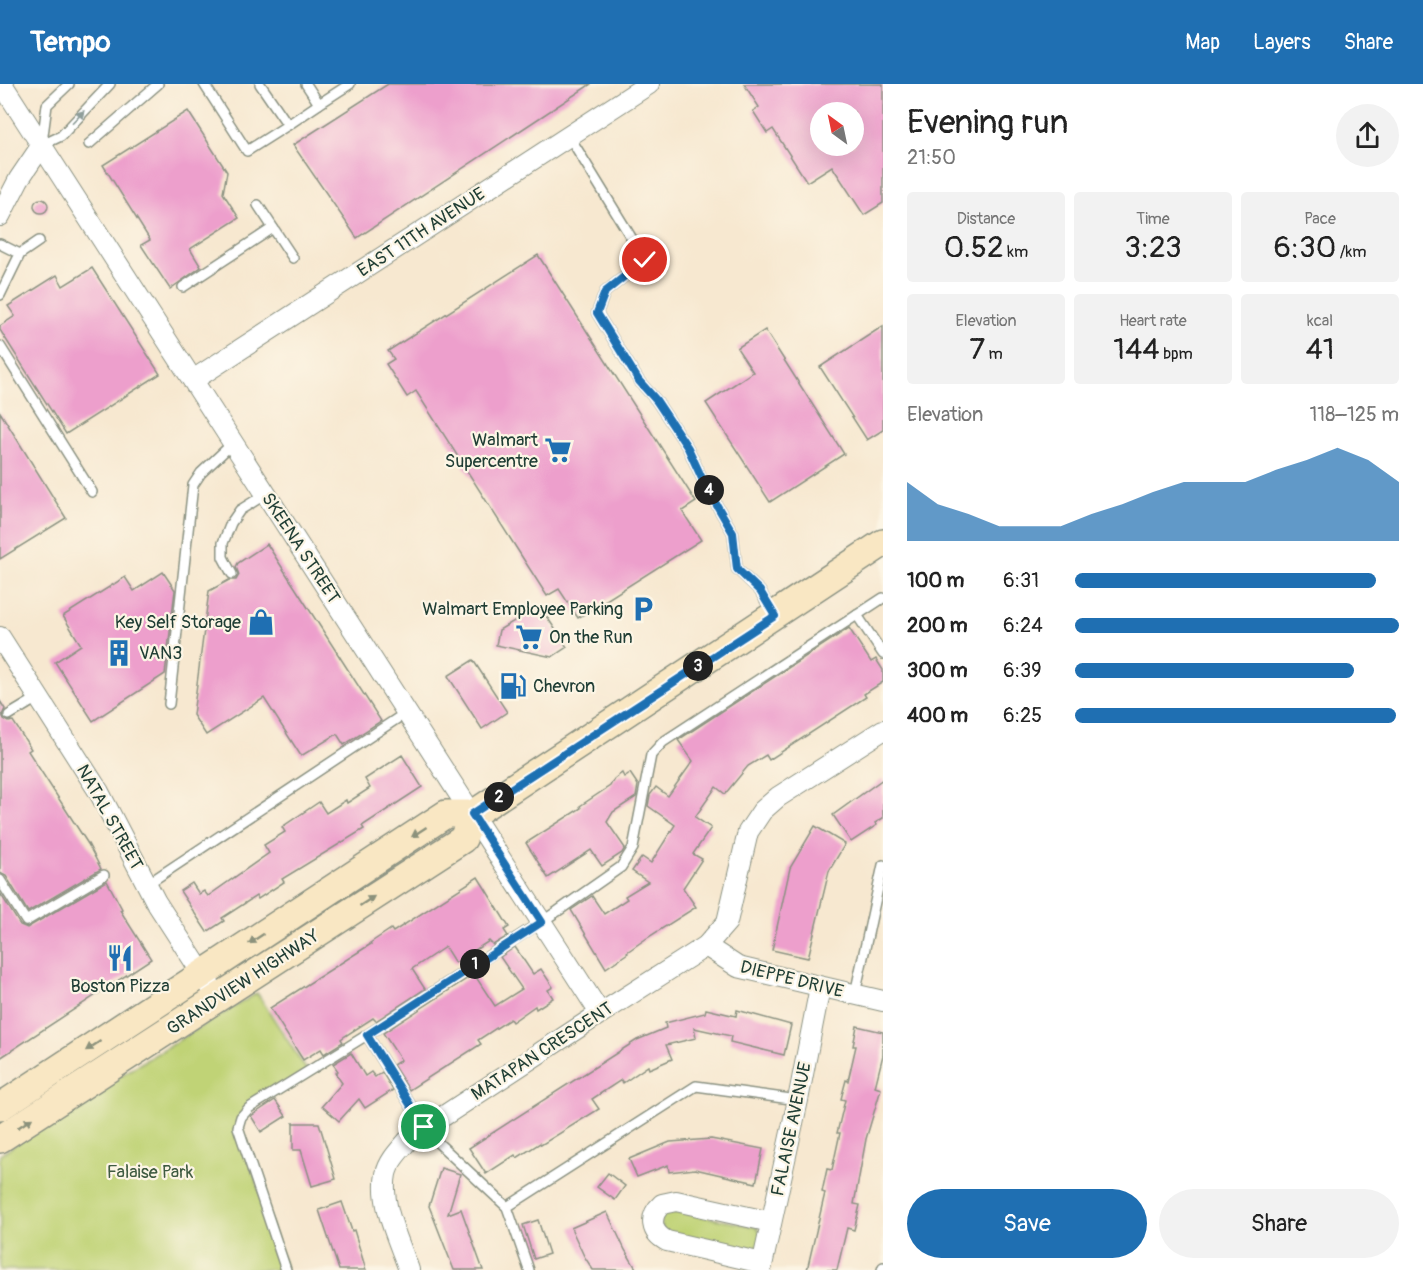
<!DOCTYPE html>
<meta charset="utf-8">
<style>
body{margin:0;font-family:Pangolin,sans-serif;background:#f2f2f2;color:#222;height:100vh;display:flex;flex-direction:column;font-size:22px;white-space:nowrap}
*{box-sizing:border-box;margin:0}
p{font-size:20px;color:#767676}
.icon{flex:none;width:33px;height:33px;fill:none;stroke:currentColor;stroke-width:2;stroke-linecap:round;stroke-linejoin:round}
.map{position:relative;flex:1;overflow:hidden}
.sheet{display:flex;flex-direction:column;background:#fff;width:540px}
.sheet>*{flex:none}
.needle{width:39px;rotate:327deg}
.controls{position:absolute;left:810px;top:18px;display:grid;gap:12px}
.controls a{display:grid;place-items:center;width:54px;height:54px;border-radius:50%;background:#fff;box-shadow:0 6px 24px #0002;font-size:30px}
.pin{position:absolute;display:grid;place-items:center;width:51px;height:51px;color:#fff;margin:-26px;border:3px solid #fff;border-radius:50%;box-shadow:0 2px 6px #0007}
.km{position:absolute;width:30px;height:30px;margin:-15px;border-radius:50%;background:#222;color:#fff;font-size:16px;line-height:30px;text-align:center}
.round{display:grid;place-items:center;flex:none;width:63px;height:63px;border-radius:32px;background:#f2f2f2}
.head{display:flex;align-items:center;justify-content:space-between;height:102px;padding:0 24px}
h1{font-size:33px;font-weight:600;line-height:45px}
.metrics{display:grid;grid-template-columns:repeat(3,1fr);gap:9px;height:102px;padding:6px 24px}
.metrics div{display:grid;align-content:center;border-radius:6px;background:#f2f2f2;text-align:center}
.metrics b{font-size:30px;font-weight:600}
.metrics small{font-size:16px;font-weight:400}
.metrics p{font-size:16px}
.chart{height:168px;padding:12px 24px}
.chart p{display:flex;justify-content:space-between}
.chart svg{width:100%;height:108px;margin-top:6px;fill:#1f6fb2;opacity:.7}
.cta{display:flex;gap:12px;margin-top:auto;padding:12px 24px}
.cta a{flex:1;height:69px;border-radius:36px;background:#1f6fb2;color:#fff;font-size:24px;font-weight:600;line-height:69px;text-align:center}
.cta a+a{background:#f2f2f2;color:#222}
ul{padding:0 24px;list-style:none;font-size:20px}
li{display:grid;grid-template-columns:96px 72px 1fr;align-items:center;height:45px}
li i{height:15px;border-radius:8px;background:#1f6fb2}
header{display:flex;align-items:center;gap:36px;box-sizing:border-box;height:84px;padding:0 30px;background:#1f6fb2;color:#fff}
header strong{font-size:28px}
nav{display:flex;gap:33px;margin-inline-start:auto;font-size:21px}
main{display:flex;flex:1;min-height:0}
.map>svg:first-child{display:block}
.green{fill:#c0d376;stroke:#708855;stroke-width:1.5}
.building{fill:#ed9fcc;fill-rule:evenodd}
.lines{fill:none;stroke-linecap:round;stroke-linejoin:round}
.lane-casing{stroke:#8b9282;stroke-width:12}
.street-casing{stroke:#8b9282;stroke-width:22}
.secondary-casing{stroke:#8b9282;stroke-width:30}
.lane{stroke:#fff;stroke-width:9}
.street{stroke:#fff;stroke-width:20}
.secondary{stroke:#f9e7c3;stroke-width:27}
.oneway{fill:#8f9e9a}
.oneway2{fill:#8c927c}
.route-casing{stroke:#fff;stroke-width:12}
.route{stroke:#1f6fb2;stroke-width:8}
.labels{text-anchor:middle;stroke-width:4.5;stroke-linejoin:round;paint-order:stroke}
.street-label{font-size:18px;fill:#1f3d34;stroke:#fcf5e5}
.poi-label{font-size:18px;fill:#1f3d34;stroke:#fcf5e5;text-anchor:end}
.park-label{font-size:18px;fill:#3f5b41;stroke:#fcf5e5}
</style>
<header>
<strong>Tempo</strong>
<nav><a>Map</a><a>Layers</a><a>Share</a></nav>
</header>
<main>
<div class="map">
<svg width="883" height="1186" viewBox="0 0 883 1186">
<rect width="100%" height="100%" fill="#fcf5e5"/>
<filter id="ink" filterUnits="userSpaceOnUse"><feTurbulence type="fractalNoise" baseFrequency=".0167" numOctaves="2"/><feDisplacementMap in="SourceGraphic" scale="12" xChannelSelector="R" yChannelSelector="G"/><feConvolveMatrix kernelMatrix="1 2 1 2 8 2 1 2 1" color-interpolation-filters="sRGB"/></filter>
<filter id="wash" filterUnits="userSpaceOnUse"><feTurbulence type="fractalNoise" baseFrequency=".008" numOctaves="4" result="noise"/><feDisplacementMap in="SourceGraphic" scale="24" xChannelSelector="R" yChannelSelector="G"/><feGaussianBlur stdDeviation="1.35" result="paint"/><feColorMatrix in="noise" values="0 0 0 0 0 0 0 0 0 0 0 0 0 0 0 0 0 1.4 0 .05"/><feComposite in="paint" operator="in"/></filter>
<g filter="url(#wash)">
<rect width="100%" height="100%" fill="#f7e8d0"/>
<g class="green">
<polygon points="257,909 308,988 249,1024 238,1043 286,1186 0,1186 0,1071 108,999"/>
<path d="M665 1125 757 1143 761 1149C760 1160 759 1165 747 1167L668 1150 662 1144 660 1130Z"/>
</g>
<g id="blocks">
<g class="building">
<polygon points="388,0 591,0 357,154 293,61"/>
<path d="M744 0H883V119L864 131 832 82 807 98 773 45 767 49 753 27 759 23ZM820 28H854V62H820Z"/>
<polygon points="188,27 227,88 223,109 239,134 190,165 201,183 170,205 141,161 150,156 103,81"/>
<circle cx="41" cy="122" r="7"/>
<polygon points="538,171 696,418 682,427 701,456 578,534 559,505 547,512 416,307 407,313 386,280 394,275 388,267"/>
<polygon points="92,184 160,290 66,350 0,246 0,242 15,232 8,222 57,191 63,202"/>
<polygon points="883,242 883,346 867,356 820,283"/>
<polygon points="765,246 844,370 770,418 706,319 753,288 737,264"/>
<polygon points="0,328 66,434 0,475"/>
<polygon points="267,460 381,637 344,661 337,650 301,672 264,614 206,651 193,631 209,507 229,496 236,496 239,491 236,483 238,479"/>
<polygon points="163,488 175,506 165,590 93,637 55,578 81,561 63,532 125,493 134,507"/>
<polygon points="529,528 547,533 567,563 552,573 496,561 499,546"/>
<polygon points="849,544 871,578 876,575 883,586 883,598 864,610 866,613 769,676 766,671 748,682 725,710 716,703 695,733 711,744 693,770 702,775 683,804 696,823 647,854 627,868 628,869 606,884 571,826 592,812 604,830 627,815 625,812 648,798 632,787 642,773 651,779 675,741 648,722 650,711 656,703 668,712 693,677 678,656"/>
<polygon points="473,576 507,628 482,645 448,592"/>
<polygon points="0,617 5,625 2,631 4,635 9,638 13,637 31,665 28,667 88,760 101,785 28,828 6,792 0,789"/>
<polygon points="402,671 422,703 362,742 364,745 282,795 284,798 258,815 256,812 222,834 224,837 207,848 180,807 192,799 199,810 204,807 208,812 269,769 264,761 285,748 282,743 319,718 326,729 346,716 347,719 370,704 365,695"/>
<polygon points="622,689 624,693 630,689 638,701 636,713 613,728 607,738 625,764 622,769 602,782 591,766 548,794 526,759 581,724 580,722 610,702 614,695"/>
<polygon points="883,695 883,734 875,739 877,741 851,758 833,731"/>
<polygon points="815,742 845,760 829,787 808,874 772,866 790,784"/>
<polygon points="478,793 509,843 504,846 508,852 493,861 489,857 455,879 445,863 412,885 425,905 376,937 373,934 345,952 341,955 343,958 324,970 321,965 303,976 270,924 371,860 370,859 391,845 393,848"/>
<polygon points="107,797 122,825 120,826 151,875 0,974 0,809 20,841 27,844"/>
<polygon points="515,863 533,890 541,885 553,903 548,906 553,914 536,925 535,922 512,938 510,935 478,956 481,960 409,1006 393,981 401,976 383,949 474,890 495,922 522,905 500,873"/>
<polygon points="706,925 736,932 737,926 791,941 784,971 730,958 731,952 694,944 696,954 666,961 672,975 649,985 648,982 623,999 621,996 592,1015 599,1025 541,1061 540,1059 517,1074 515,1071 486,1090 469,1064 637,956 666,944 665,939 705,929"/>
<polygon points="857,942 883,948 883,971 875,1003 881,1005 866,1055 854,1120 860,1121 854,1146 847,1144 837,1186 807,1186 825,1109 822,1108 827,1085 832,1086 840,1049 837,1049 845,1016 841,1015 846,996 848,997 856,962 853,962"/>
<polygon points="351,969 365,992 371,988 375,993 382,988 393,1006 365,1024 359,1015 339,1037 322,1022 342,999 335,989 338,987 333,980"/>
<polygon points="275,1016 286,1032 261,1048 251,1032"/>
<polygon points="293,1039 319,1039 336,1095 312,1102 301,1066 293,1066"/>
<polygon points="711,1055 763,1065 756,1099 695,1085 669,1088 668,1081 637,1093 629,1075 670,1058"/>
<polygon points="441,1084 460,1090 448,1130 461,1125 483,1186 454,1186 429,1122"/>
<polygon points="608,1089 625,1102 615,1116 597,1103"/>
<polygon points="342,1118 352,1147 354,1146 366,1186 339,1186 319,1126"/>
<polygon points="607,1128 625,1166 637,1186 593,1186 584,1172 571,1144"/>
<polygon points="538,1136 549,1170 534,1175 523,1141"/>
</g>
</g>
</g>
<g filter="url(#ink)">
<use href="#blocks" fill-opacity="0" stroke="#8b9282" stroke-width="1.5"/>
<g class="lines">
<defs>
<g id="lane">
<polyline points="204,0 247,67 288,41 260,0"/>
<polyline points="306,0 319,20 350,0"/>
<polyline points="288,41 319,20"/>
<polyline points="569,52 645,176 605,208 597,229 639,297 656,316 688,364 705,401 733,449 737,485 760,507 773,530"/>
<polyline points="42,59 47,21 69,0"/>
<polyline points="89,60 158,0"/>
<polyline points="42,61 61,52 110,0"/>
<polyline points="258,121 293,174"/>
<polyline points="0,160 20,170"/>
<polyline points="183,203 273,144"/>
<polyline points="0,211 20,170 39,157"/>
<polyline points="0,262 92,408"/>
<polyline points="232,490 223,473 223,459 231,439 240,426 266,410"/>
<polyline points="857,531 883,570"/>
<polyline points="169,620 193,401 201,389 233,359"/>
<polyline points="9,631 39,613"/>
<polyline points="0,796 26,837 104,791"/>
<polyline points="146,801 407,628"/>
<polyline points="855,910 883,781"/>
<polyline points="367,951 424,1043 436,1057 507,1123 529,1186"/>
<polyline points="507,1123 696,1002 798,1016"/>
<polyline points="286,1186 238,1043 241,1033 249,1024 367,951 558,827 621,783 633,764 651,671 663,658 883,514"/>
<polyline points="882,1186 883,1183"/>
</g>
<g id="street">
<polyline points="2,0 600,929"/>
<polyline points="0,132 19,95 42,61"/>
<polyline points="193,296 649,0"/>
<polyline points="0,553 99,708 156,818 218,914"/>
<polyline points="706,862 738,883 883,917"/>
<path d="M762 1179 667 1157C651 1149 648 1133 662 1120L676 1117 771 1138"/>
<path d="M409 1186C399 1157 380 1121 386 1090 389 1076 401 1065 410 1054L584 940 706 862 727 838 748 748 762 727 778 713 883 646"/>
<polyline points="761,1186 798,1016 820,903"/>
</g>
<g id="secondary">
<polyline points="0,1023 446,730 473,730 883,459"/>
<polyline points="0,1055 463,755 473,730"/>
</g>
</defs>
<use href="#lane" class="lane-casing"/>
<use href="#street" class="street-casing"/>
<use href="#secondary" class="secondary-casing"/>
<use href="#lane" class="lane"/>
<use href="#street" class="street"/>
<use href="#secondary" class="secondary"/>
</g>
<defs><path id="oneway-solid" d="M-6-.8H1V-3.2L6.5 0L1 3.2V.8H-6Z" transform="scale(1.5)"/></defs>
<use class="oneway" href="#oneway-solid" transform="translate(78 33) rotate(-46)"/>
<g class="oneway2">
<use href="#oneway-solid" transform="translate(419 748) rotate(147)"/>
<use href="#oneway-solid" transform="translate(367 817) rotate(-33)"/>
<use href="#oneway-solid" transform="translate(256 855) rotate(147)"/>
<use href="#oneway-solid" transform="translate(93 962) rotate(147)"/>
<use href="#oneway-solid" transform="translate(25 1039) rotate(-33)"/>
</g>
</g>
<g class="lines" filter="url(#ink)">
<defs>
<polyline id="route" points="424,1043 367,951 542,838 472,730 775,532 760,507 737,485 733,449 705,401 688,364 656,316 639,297 597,229 605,208 645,176"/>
</defs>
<use href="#route" class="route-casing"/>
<use href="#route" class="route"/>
</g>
<defs>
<symbol id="supermarket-bare" viewBox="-9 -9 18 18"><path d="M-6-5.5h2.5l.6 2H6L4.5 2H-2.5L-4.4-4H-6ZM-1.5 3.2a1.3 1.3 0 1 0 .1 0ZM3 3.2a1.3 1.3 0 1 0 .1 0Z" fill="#1f6fb2" stroke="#fcf5e5" stroke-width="2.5" paint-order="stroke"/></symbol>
<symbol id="parking-bare" viewBox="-9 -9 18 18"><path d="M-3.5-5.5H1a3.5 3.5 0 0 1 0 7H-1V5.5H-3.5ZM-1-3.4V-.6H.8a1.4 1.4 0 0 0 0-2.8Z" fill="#1f6fb2" stroke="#fcf5e5" stroke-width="2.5" paint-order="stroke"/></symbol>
<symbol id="shop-bare" viewBox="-9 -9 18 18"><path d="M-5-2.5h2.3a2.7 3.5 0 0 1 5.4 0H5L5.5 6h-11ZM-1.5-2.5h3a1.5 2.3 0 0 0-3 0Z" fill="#1f6fb2" stroke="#fcf5e5" stroke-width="2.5" paint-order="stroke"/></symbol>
<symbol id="building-bare" viewBox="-9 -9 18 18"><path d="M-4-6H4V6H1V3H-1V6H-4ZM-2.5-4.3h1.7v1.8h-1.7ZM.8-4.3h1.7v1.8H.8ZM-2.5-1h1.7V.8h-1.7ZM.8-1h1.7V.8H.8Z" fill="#1f6fb2" stroke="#fcf5e5" stroke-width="2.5" paint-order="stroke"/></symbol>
<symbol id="fuel-bare" viewBox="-9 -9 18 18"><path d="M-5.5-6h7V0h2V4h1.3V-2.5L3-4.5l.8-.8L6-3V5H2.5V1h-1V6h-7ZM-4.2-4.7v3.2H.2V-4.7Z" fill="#1f6fb2" stroke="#fcf5e5" stroke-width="2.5" paint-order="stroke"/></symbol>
<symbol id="restaurant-bare" viewBox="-9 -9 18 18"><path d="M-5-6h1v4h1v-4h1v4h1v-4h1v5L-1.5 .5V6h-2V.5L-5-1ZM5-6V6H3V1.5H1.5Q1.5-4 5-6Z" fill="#1f6fb2" stroke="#fcf5e5" stroke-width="2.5" paint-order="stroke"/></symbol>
</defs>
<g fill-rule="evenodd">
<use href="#supermarket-bare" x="539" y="347" width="38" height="38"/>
<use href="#parking-bare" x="624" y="506" width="38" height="38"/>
<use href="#shop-bare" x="242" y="519" width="38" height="38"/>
<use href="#supermarket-bare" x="510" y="534" width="38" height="38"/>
<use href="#building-bare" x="100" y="550" width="38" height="38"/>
<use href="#fuel-bare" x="494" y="583" width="38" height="38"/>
<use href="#restaurant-bare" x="101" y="855" width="38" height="38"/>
</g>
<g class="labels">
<g class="street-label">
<text transform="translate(421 148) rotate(-33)" y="6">EAST 11TH AVENUE</text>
<text transform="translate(301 464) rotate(57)" y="6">SKEENA STREET</text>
<text transform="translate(110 733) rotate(61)" y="6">NATAL STREET</text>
<text transform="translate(792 895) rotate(14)" y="6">DIEPPE DRIVE</text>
<text transform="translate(243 898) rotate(-33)" y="6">GRANDVIEW HIGHWAY</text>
<text transform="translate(542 967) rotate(-33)" y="6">MATAPAN CRESCENT</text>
<text transform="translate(791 1045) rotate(-78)" y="6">FALAISE AVENUE</text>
</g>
<g class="poi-label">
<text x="538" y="362">Walmart<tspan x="538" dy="21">Supercentre</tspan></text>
<text x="623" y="531">Walmart Employee Parking</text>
<text x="241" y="544">Key Self Storage</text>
<text x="549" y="559" text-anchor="start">On the Run</text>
<text x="139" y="575" text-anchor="start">VAN3</text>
<text x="533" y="608" text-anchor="start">Chevron</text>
<text x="120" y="908" text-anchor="middle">Boston Pizza</text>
</g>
<g class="park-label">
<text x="150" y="1094">Falaise Park</text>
</g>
</g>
</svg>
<div class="controls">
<a><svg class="needle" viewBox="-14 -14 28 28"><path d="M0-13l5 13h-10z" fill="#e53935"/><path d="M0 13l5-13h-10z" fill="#767676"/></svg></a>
</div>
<div class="pin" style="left:424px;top:1043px;background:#1e9e55"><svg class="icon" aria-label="arrive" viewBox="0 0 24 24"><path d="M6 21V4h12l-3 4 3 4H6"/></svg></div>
<div class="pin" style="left:645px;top:176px;background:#d93025"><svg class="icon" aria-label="check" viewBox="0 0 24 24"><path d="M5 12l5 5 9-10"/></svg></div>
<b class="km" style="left:475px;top:880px">1</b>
<b class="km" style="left:499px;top:713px">2</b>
<b class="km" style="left:698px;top:582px">3</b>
<b class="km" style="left:709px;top:406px">4</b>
</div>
<section class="sheet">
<div class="head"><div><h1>Evening run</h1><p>21:50</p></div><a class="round"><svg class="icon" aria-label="share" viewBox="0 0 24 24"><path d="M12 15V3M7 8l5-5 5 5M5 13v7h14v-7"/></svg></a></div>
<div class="metrics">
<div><p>Distance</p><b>0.52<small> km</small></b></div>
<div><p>Time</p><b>3:23</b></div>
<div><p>Pace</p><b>6:30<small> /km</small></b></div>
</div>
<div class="metrics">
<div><p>Elevation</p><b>7<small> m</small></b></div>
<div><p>Heart rate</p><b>144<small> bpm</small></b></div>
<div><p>kcal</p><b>41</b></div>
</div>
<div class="chart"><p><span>Elevation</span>118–125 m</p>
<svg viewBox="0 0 160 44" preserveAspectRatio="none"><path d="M0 44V20L10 29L20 33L30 38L40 38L50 38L60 33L70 29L80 24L90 20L100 20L110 20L120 15L130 11L140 6L150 11L160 20V44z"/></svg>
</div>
<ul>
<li><b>100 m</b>6:31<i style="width:93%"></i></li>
<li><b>200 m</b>6:24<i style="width:100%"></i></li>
<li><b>300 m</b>6:39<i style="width:86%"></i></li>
<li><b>400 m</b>6:25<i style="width:99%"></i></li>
</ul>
<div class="cta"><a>Save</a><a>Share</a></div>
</section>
</main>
